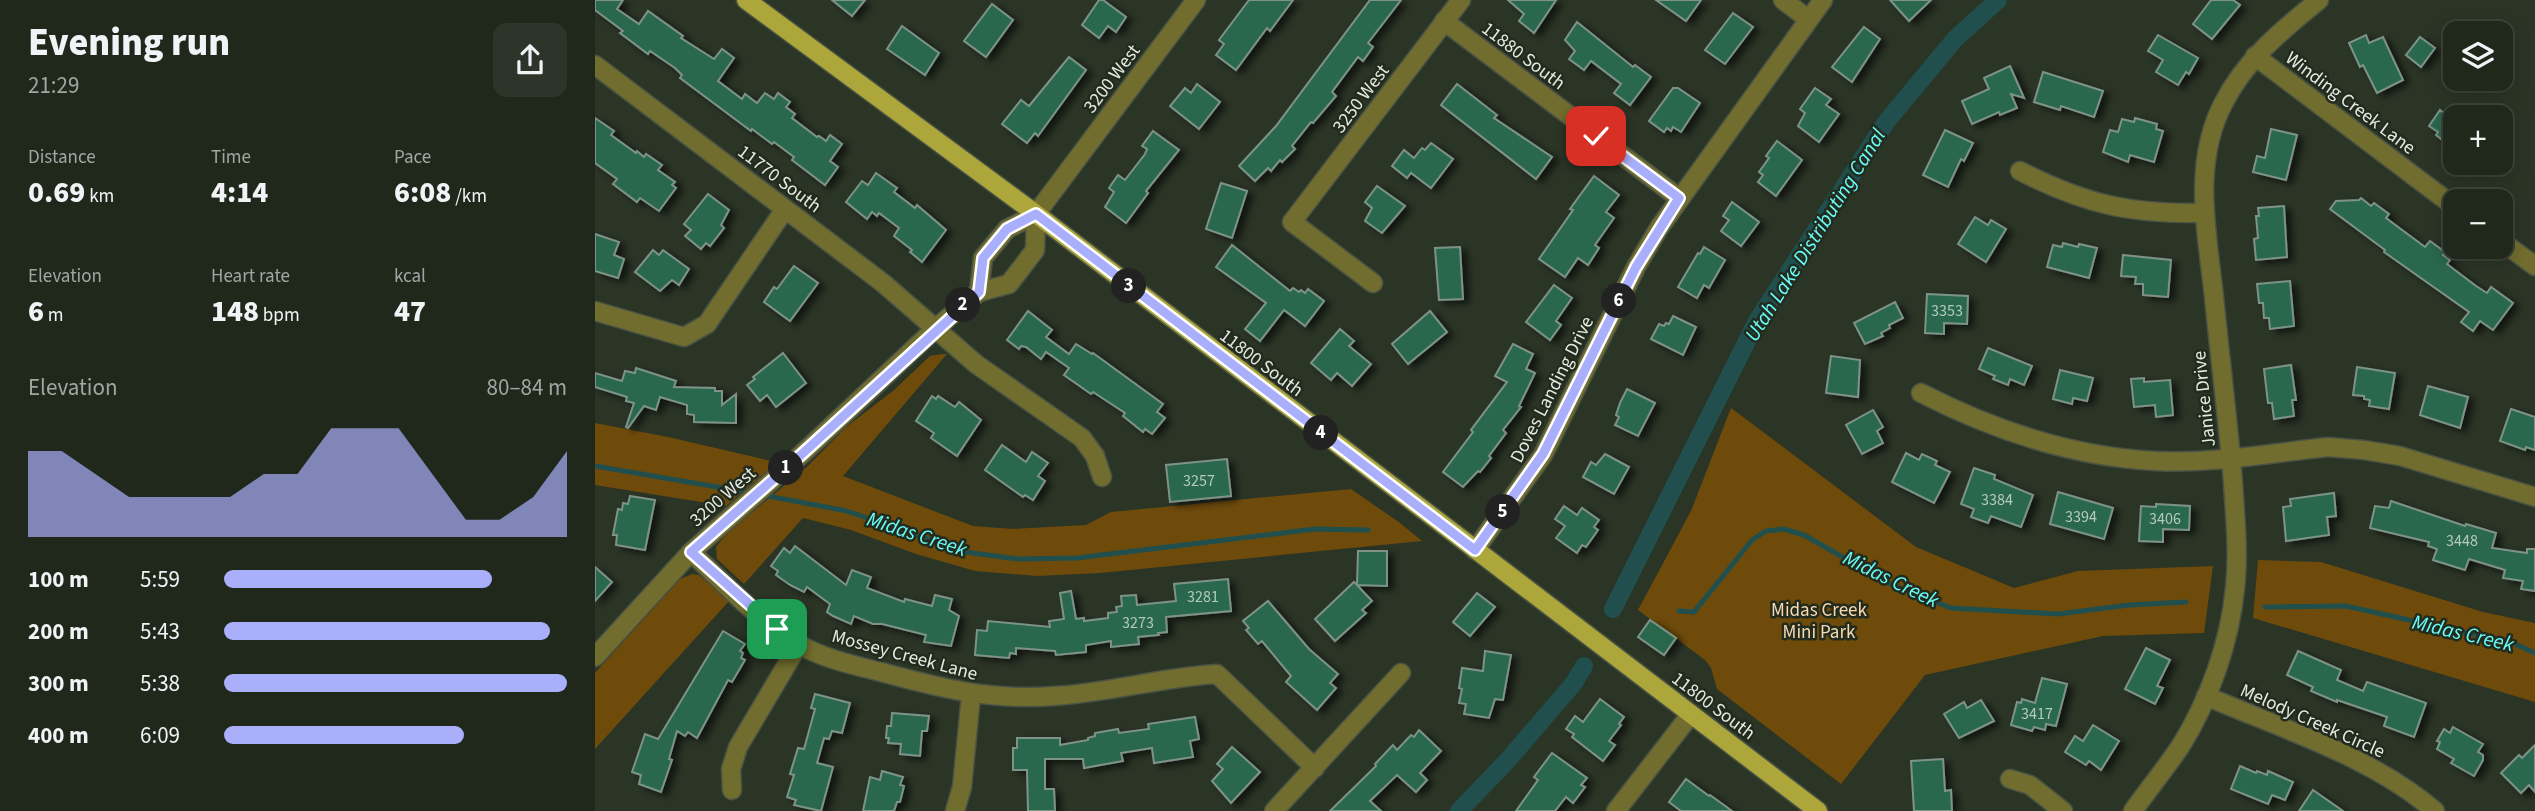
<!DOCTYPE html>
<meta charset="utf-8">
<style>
body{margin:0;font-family:"Source Sans 3",sans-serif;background:#2d3429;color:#f1f3f6;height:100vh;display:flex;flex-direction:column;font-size:26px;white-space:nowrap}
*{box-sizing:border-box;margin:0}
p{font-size:23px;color:#a2a6a3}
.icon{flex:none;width:38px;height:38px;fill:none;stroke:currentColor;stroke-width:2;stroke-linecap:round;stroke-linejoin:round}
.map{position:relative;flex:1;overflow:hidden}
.panel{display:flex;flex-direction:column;background:#20281c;width:595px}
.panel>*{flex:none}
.buttons{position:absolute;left:1848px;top:21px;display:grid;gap:14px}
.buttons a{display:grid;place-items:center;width:70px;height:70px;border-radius:14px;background:#20281c;box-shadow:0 4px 18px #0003,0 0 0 2px #3d443b;font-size:35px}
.pin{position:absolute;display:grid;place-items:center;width:60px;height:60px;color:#fff;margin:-30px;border-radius:14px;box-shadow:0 4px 10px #0006}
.km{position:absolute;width:35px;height:35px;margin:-18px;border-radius:50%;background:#222;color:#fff;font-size:19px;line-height:35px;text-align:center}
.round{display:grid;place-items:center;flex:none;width:74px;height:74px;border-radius:14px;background:#2d3429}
.head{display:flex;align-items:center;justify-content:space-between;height:119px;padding:0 28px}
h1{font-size:38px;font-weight:800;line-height:52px}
.stats{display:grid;grid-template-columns:repeat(3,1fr);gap:10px;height:119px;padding:7px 28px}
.stats div{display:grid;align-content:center}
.stats b{font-size:30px;font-weight:800}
.stats small{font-size:19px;font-weight:400}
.stats p{font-size:19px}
.chart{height:196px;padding:14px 28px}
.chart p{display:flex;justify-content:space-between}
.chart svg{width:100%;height:126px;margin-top:7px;fill:#aaaffb;opacity:.7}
ul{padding:0 28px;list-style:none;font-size:23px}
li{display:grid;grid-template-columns:112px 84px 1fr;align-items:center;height:52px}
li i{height:18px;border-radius:9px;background:#aaaffb}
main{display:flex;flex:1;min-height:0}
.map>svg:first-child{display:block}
.green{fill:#6e4b0b}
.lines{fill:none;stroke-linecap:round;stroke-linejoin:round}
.stream{stroke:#204f4e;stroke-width:5}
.canal{stroke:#204f4e;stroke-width:18}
.building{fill:#29674e;stroke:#7e9388;stroke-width:2;filter:url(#shadow)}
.minor-casing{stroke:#495244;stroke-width:21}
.major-casing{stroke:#495244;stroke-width:21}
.minor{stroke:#716d2e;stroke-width:18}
.major{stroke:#ada73b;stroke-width:18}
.route-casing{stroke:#fff;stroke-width:14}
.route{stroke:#aaaffb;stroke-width:9}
.labels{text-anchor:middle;stroke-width:5;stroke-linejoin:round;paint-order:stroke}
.number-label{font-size:16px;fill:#b5c9bc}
.street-label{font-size:19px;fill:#e4eae0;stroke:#222b1d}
.park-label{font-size:19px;fill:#f6d9b0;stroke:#222b1d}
.water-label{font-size:21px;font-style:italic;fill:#68fdfa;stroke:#222b1d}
</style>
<main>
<section class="panel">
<div class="head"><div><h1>Evening run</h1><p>21:29</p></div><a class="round"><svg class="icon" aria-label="share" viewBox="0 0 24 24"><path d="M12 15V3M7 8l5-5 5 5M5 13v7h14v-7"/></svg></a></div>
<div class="stats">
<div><p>Distance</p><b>0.69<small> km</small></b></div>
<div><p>Time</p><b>4:14</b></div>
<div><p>Pace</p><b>6:08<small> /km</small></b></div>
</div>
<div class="stats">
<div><p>Elevation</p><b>6<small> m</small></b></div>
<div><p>Heart rate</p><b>148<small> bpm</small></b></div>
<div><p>kcal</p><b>47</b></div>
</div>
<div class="chart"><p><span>Elevation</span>80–84 m</p>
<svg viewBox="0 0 160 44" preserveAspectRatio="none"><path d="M0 44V14L10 14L20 22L30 30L40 30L50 30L60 30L70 22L80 22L90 6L100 6L110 6L120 22L130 38L140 38L150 30L160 14V44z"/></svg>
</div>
<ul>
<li><b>100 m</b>5:59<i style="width:78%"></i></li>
<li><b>200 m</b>5:43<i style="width:95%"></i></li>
<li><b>300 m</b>5:38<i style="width:100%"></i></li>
<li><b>400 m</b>6:09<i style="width:70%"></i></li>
</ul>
</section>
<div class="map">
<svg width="1940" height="811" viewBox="0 0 1940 811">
<defs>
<filter id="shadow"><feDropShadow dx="6" dy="3.5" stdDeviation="3.5" flood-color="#0009"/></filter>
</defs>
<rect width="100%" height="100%" fill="#2b3526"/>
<g class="green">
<polygon points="347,354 352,354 248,476 378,526 418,529 491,525 516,512 756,489 805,523 827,541 505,573 442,576 380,571 321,554 256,530 208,518 149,584 122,559 121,547 133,532 213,466 250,428 299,390 335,356"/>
<polygon points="1136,408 1321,547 1419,588 1483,571 1618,566 1609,633 1508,636 1330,675 1246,784 1122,689 1116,668 1110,660 1043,610 1096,511"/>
<polygon points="0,423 73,437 176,461 179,465 131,506 0,485"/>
<polygon points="1663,560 1726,562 1888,612 1940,623 1940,702 1658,618"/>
<polygon points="97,574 104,575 134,601 0,749 0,673 85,579"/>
</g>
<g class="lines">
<g class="stream">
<polyline points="0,466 157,493"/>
<polyline points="167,495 252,511 370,552 423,559 482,558 720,529 773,530"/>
<polyline points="1670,607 1751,606 1918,643 1940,653"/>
<polyline points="1084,611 1099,612 1157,540 1171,531 1189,529 1209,535 1293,583 1356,608 1463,614 1534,605 1591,602"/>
</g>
<g class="canal">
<polyline points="1018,609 1162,321 1292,121 1360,39 1403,0"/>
<polyline points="864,811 912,761 979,683 989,666"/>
</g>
</g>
<g class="building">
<polygon points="0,0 28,0 22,9 44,24 53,11 88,36 86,38 119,59 127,49 139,58 123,81 147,99 150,94 162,103 170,93 179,99 183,93 195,102 191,107 200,114 197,118 222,137 224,136 231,141 235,135 247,144 235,161 243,167 230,185 197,160 199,157 179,142 177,144 157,129 156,131 85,78 87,75 80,68 55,51 53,54 25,33 28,31 0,10"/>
<polygon points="237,0 270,0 257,16"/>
<polygon points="504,0 508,0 531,17 521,32 513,26 504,38 487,25"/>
<polygon points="654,0 698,0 675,31 672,28 641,70 621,55 629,44 624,40"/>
<polygon points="775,0 806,0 773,43 778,47 768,61 763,57 737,92 741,96 718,123 716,122 697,146 700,149 687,162 685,160 676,171 673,168 660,181 644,166 681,126"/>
<polygon points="913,0 961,0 939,33 924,21 929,14"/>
<polygon points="1061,0 1106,0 1091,21"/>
<polygon points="1295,0 1336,0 1314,21"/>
<polygon points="1616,0 1638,0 1645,5 1617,39 1598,24"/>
<polygon points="397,4 418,20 391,57 369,41"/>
<polygon points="1138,13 1158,27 1130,64 1110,50"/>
<polygon points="982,22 1038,67 1040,65 1056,77 1035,105 1019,93 1026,84 996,61 989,70 974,59 980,51 970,40"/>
<polygon points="307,26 344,53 330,75 292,49"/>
<polygon points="1269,27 1285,39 1257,82 1237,67"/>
<polygon points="1563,35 1603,58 1594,74 1591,72 1583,85 1561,72 1568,60 1553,51"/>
<polygon points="1771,35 1774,43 1788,37 1808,80 1782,93 1768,65 1765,67 1754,43"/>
<polygon points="1825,37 1840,48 1826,67 1811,55"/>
<polygon points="474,57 491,70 443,136 440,133 432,143 407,124 426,100 434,106"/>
<polygon points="1415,66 1429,98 1416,94 1422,108 1405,115 1404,112 1377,124 1367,101 1394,89 1389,78"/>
<polygon points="1448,72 1508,91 1499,117 1466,106 1465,110 1439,102"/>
<polygon points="602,84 625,102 604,129 575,106 590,88 596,93"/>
<polygon points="862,84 902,115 899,118 957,157 941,179 846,105"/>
<polygon points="1078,88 1083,88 1105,103 1086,132 1078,127 1076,131 1072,128 1069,132 1054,121"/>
<polygon points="1220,88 1236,99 1231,105 1244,114 1224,142 1203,126 1210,113 1205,109"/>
<polygon points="1845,110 1860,122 1860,139 1855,146 1841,135 1843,132 1834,126"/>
<polygon points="0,118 19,131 16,135 41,153 42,151 49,157 51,154 67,165 63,170 80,182 77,185 81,188 64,211 45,198 42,202 18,184 22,179 0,163"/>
<polygon points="1540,118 1562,124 1561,129 1568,131 1559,162 1535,155 1533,162 1508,152 1515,130 1523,132 1527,119 1539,122"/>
<polygon points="1676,129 1702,135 1691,180 1658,172 1662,156 1670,158"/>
<polygon points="1350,130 1378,143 1369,161 1366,159 1353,187 1328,175"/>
<polygon points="558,131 584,150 551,191 553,193 531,223 510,207 519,192 514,188 523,175 530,180 550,154 552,149 547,146"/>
<polygon points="1182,141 1207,160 1181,196 1163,182 1168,175 1164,172 1174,158 1171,156"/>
<polygon points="836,143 858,159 836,188 816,173 812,178 797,166 809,150 819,158 827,148 830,150"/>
<polygon points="281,173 302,188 299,192 320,208 322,205 351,230 327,262 315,252 317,250 299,236 304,228 284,213 282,216 277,212 272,219 251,202 267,181 273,185"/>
<polygon points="999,176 1024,195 1011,212 1019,218 1000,245 1004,248 993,265 983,258 970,277 944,259 978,210 975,209"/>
<polygon points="626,183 652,191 637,238 611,229"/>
<polygon points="782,186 810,206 787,233 770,221 777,208 770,202"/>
<polygon points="113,194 134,210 126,225 129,228 115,246 111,243 106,249 90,236 96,230 89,224"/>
<polygon points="1766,198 1776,206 1779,203 1794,214 1791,218 1830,247 1835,241 1850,252 1848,255 1855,260 1852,264 1881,286 1892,293 1896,287 1918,303 1898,330 1885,321 1878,331 1866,322 1874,312 1789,252 1790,250 1735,209 1741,201 1764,200"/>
<polygon points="1137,202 1164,222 1146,246 1126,231 1134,220 1128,216"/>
<polygon points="1689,206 1692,257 1661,260 1659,239 1663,238 1661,216 1664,216 1663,208"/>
<polygon points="1380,217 1393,225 1396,220 1411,229 1391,262 1363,244"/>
<polygon points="0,234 24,242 19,255 29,259 23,278 0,271"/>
<polygon points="1468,243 1483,247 1484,244 1502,248 1494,278 1452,267 1458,245 1467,247"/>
<polygon points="637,245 695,291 698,288 704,292 706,290 710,293 713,289 729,301 710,326 689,310 665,341 650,329 671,303 621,267"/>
<polygon points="865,247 868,299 844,300 840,248"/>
<polygon points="1109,247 1130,260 1114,288 1109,285 1102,298 1083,287 1103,253 1105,254"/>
<polygon points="58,250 64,255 68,250 94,269 84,285 77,280 65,291 40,272"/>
<polygon points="1528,255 1576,260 1573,297 1548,295 1548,284 1540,284 1541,277 1526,276"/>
<polygon points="199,266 223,283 195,321 169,302 179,287 182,289"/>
<polygon points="1695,281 1699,326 1675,329 1674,318 1669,318 1668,303 1664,303 1662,284"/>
<polygon points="959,285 977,298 961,321 966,325 955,340 931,322"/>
<polygon points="1332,294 1373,296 1372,324 1349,323 1349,334 1330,333"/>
<polygon points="1300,302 1308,318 1294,325 1295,328 1286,333 1288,336 1270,344 1259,323"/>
<polygon points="433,311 457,330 451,337 474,354 481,344 497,354 498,353 568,404 562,412 570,418 557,434 550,429 548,432 528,416 530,413 498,392 496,394 469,375 474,368 451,352 446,359 431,347 426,346 424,349 412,340"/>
<polygon points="835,311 852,332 813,364 797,344"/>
<polygon points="1078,316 1101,327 1088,355 1056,339 1064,324 1069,326 1071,323 1074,324"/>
<polygon points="745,329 759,341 754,346 776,364 757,386 742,373 736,380 716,363"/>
<polygon points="918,344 938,354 931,369 940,373 924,406 926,407 908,430 911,433 894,456 896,458 885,472 883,471 868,487 848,472 878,432 876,430 912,382 900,376"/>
<polygon points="1393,348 1437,366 1429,385 1415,379 1413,385 1398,379 1400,376 1384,369"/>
<polygon points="188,353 211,383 181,407 172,395 165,401 152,385 160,379 158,377"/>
<polygon points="1236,356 1265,360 1263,397 1231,393"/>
<polygon points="1696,365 1701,400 1697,400 1699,416 1679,419 1677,403 1673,403 1669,369"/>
<polygon points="1762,367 1800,373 1794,409 1774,406 1775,400 1769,399 1769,396 1758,395"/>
<polygon points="41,368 81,381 79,387 120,388 120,391 127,391 127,405 141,394 141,423 99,422 99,415 92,414 92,405 65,397 61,410 49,406 33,428 31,427 39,403 31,401 32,397 0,387 0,373 27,381 30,371 40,373"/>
<polygon points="1465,370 1498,378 1492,401 1478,398 1477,404 1458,399"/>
<polygon points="1549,378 1549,382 1575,380 1578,415 1561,417 1560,405 1539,407 1536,379"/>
<polygon points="1833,386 1873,397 1865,428 1825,415"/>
<polygon points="1032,389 1060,403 1043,436 1020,425 1024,417 1021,415 1025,403"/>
<polygon points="337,396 341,399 343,396 360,407 364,402 386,420 362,456 336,438 339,433 321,421"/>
<polygon points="1916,409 1940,417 1940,450 1931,447 1930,450 1905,441"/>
<polygon points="1278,410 1288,427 1282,431 1288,443 1267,454 1251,425"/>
<polygon points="407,445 431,462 437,452 453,463 443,476 450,481 438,500 430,495 428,497 390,470"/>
<polygon points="1311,453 1324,460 1327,454 1342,461 1340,465 1355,472 1339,503 1297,482"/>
<polygon points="1010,454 1034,467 1019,494 988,477 996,462 1001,465"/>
<polygon points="632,459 636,496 575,502 571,465"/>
<polygon points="1379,468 1400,475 1399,479 1438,495 1426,527 1396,516 1393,523 1376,517 1379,509 1366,504"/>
<polygon points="1463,492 1518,508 1509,539 1455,524"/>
<polygon points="1739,493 1741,516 1732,517 1734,535 1691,541 1688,507 1696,506 1695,499"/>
<polygon points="35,496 60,500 50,550 21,545 22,535 18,535 23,509 27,510 28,503 33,504"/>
<polygon points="1796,501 1870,526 1871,524 1901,533 1897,548 1932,553 1932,549 1940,549 1940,591 1926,589 1928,581 1908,578 1910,570 1874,559 1870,570 1838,560 1842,549 1833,546 1834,542 1775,528 1780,506 1794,508"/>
<polygon points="1561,504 1595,506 1594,530 1568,529 1568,542 1544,541 1546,506 1561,507"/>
<polygon points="969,506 982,515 987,508 1004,520 999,527 1003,530 991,547 987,545 982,553 961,538 970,526 960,519"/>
<polygon points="200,546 251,585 257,570 276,577 272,588 309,602 310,599 337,606 340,595 357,599 354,610 364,616 356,646 329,642 331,635 287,624 278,624 259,616 256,624 238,616 232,612 235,604 212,587 209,592 195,585 181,575 183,571 176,566 189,548 195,553"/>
<polygon points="763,551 792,551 792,586 762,585 777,601 767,610 771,613 740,641 720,619 759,582 762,585"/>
<polygon points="0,567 17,582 0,601"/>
<polygon points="633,579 636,611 571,617 572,632 563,633 564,635 543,637 544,644 516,647 516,641 491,645 491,652 461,655 460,651 421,648 421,654 415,653 414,658 380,655 382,630 392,631 393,621 455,627 454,621 469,619 465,593 476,591 481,619 489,618 489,621 513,618 513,613 522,612 521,607 527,606 526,596 541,595 542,605 581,601 579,584"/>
<polygon points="882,593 900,607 875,636 858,622"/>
<polygon points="673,601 714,649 743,674 735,683 741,688 722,710 691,682 696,676 667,641 663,644 651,630 654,628 648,621"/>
<polygon points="1055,620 1081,638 1069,655 1043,637"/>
<polygon points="128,631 150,644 145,651 148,653 146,658 150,660 137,682 133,680 102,738 93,732 90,736 82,731 74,759 77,760 66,792 44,784 46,775 37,772 50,734 63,739"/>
<polygon points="1551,648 1575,660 1562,686 1568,688 1560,704 1530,689"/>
<polygon points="890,651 916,655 908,700 900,699 894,718 869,714 871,704 864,703 867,689 864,688 867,668 888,671"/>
<polygon points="1703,651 1746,670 1742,680 1768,691 1772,682 1831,703 1819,737 1789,726 1792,717 1742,700 1742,702 1716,691 1718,687 1692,675"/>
<polygon points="1447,678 1472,684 1461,726 1451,724 1450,730 1439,727 1437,731 1416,725 1422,702 1426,703 1427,699 1440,703"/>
<polygon points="220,694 255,703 247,733 237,731 234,739 229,738 222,763 238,767 226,811 199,805 201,800 192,797 199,775 195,774 203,748 209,749 220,709 216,708"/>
<polygon points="1005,699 1029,717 1024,724 1026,725 1014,741 1020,745 1008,761 977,737 979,734 971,729 980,716 988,722"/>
<polygon points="1386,700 1399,721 1364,738 1349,714 1369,702 1372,708"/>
<polygon points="297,713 334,716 332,731 327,731 325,756 305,754 306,744 293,743 294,738 291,738 292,726 296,726"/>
<polygon points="600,717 604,739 595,741 598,757 559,763 557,748 526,753 528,761 489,768 488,759 450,759 450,789 459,789 460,811 433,811 432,770 418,770 418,748 422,748 422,738 465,738 465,745 493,740 493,738 500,736 500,733 523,729 524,733 554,729 553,724"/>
<polygon points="1498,725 1524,741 1506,770 1494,761 1491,765 1470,752 1480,736 1488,741"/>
<polygon points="1858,727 1888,744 1883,752 1888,755 1888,760 1879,776 1856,763 1859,759 1842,749 1845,742 1842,741 1849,729 1855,733"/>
<polygon points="824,730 846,751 825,773 832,780 821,792 802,775 775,801 786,811 735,811 781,766 780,764 798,745 802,750 816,735 819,737"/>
<polygon points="1940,745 1940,792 1934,785 1926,793 1906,773 1924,755 1927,758"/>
<polygon points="637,747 665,772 636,803 617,781 628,769 622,764"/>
<polygon points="957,753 992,778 986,785 990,787 978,803 971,797 960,811 921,811 943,780 939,777"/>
<polygon points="1348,759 1350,791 1356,790 1357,811 1319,811 1316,761"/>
<polygon points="1645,766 1661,773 1662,771 1672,775 1673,771 1698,782 1690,800 1677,795 1673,804 1636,789"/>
<polygon points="287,771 308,777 305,785 309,786 305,802 302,802 299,811 268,811 275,777 285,780"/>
<polygon points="1091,779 1114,796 1115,795 1137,811 1086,811 1074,802"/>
<polygon points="1718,790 1748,811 1704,811"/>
</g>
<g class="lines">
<defs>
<g id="minor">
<polyline points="1188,0 1213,19"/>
<polyline points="849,21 1084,198"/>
<polyline points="1660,56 1860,207"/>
<polyline points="0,65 288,283 381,364 487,438 500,456 507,477"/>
<path d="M1425 171C1492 205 1535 214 1609 213"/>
<polyline points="1906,241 1940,266"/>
<polyline points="778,283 697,222 866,0"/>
<polyline points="384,292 388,258 412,229 441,214 601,0"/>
<polyline points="0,311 89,337 112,324 190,209"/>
<path d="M1326 393C1400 431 1477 457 1561 461 1618 464 1676 453 1733 447L1769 450 1805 456 1940 497"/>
<polyline points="880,550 948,455 1041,267 1064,228 1228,0"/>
<path d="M96 552C127 581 168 625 205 645 230 659 258 665 286 672 345 688 396 701 459 696 514 693 567 677 622 674L720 768"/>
<polyline points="0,657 96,552 207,454 341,328 384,292 414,284 440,250 441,214"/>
<path d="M1611 696C1687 729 1776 756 1840 811"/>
<polyline points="1415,779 1435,785 1468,811"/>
<polyline points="137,790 136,769 143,747 204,644"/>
<polyline points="360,811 367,787 376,695"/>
<polyline points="679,811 806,673"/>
<polyline points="1021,811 1096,714"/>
<path d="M1538 811C1553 790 1570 769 1585 747 1614 701 1635 642 1640 588 1644 552 1640 517 1638 482 1633 420 1625 358 1619 297 1612 232 1597 164 1628 104 1650 60 1687 30 1724 0"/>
</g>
<polyline id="major" points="151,0 441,214 1223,811"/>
</defs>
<use href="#minor" class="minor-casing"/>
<use href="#major" class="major-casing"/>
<use href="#minor" class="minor"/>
<use href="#major" class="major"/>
</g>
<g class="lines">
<defs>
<polyline id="route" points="182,629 96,552 207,454 384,292 388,258 412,229 441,214 880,550 948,454 1041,267 1084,198 1001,136"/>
</defs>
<use href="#route" class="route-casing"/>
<use href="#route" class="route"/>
</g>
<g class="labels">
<g class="number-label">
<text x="1352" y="316">3353</text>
<text x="604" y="486">3257</text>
<text x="1402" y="505">3384</text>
<text x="1486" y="522">3394</text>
<text x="1570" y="524">3406</text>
<text x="1867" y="546">3448</text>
<text x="608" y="602">3281</text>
<text x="543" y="628">3273</text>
<text x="1442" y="719">3417</text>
</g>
<g class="street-label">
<text transform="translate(929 55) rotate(37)" y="7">11880 South</text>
<text transform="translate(516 78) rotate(-53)" y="7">3200 West</text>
<text transform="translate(765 98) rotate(-53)" y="7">3250 West</text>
<text transform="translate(1756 102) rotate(37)" y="7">Winding Creek Lane</text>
<text transform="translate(185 178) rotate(37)" y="7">11770 South</text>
<text transform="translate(667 362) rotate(37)" y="7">11800 South</text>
<text transform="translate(956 389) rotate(-63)" y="7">Doves Landing Drive</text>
<text transform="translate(1608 399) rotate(-96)" y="7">Janice Drive</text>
<text transform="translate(127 496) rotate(-41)" y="7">3200 West</text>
<text transform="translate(310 654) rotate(15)" y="7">Mossey Creek Lane</text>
<text transform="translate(1119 705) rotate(37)" y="7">11800 South</text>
<text transform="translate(1718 720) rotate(24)" y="7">Melody Creek Circle</text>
</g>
<g class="park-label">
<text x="1224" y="616">Midas Creek<tspan x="1224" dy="22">Mini Park</tspan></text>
</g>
<g class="water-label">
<text transform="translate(1220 235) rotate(-58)" y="7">Utah Lake Distributing Canal</text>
<text transform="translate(322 534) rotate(18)" y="7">Midas Creek</text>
<text transform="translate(1296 579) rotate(26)" y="7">Midas Creek</text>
<text transform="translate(1868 633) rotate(13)" y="7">Midas Creek</text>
</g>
</g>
</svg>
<div class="buttons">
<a><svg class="icon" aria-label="layers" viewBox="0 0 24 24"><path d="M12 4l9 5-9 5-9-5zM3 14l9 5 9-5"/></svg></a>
<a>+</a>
<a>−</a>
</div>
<div class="pin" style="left:182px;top:629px;background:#1e9e55"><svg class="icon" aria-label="arrive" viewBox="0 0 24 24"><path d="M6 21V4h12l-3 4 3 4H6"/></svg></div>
<div class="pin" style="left:1001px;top:136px;background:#d93025"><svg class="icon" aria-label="check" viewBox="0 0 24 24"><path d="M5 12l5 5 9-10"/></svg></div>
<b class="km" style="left:191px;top:468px">1</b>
<b class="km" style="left:368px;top:305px">2</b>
<b class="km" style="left:534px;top:286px">3</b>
<b class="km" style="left:726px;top:433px">4</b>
<b class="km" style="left:908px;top:512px">5</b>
<b class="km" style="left:1024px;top:301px">6</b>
</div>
</main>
